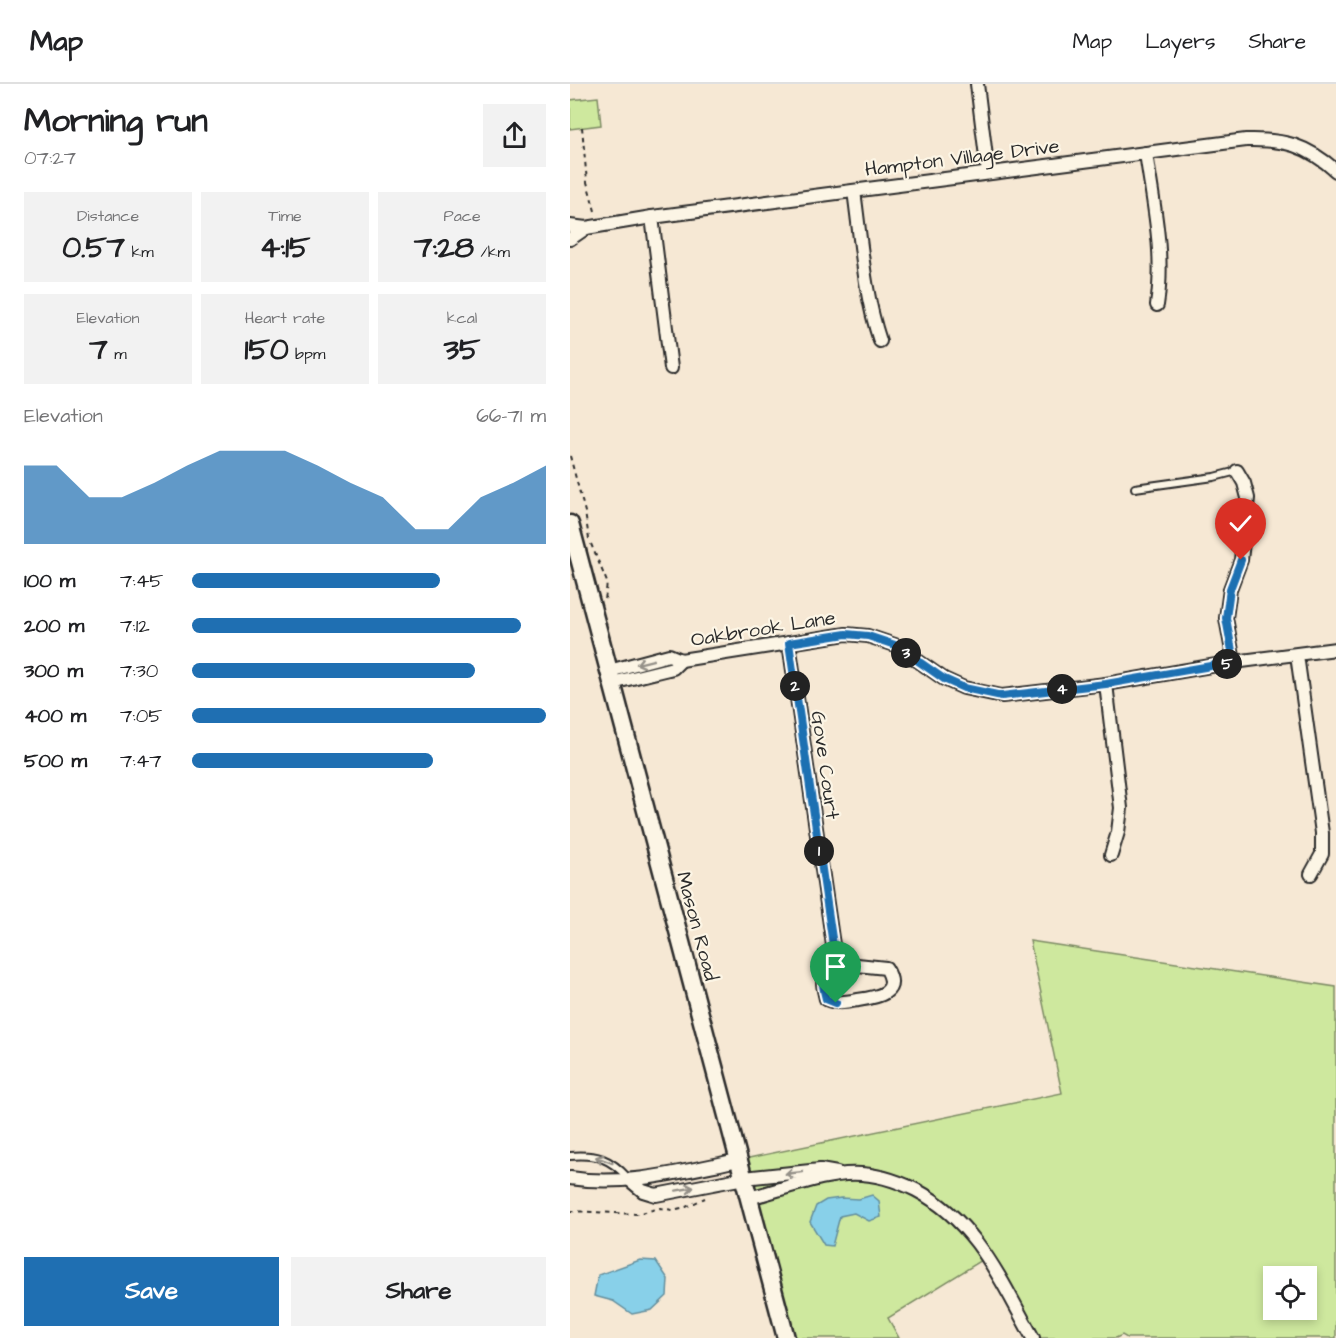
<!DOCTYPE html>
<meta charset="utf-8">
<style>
body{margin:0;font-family:"Architects Daughter",sans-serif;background:#f2f2f2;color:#202124;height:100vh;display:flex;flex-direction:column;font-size:22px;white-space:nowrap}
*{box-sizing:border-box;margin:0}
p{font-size:20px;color:#757577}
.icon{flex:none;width:33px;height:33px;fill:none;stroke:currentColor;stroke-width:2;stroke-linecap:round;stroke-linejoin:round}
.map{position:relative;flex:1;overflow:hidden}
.side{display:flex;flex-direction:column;background:#fff;width:570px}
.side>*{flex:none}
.controls{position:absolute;left:693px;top:1182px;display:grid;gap:12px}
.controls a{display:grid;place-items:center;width:54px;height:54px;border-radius:0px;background:#fff;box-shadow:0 3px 9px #0003;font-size:30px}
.pin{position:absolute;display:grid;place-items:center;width:51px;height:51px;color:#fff;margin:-62px -26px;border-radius:50% 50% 50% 0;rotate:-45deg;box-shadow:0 0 6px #0007}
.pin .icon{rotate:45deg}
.km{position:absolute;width:30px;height:30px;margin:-15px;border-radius:50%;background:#222;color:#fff;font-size:16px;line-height:30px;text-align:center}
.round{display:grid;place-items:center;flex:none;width:63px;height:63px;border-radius:0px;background:#f2f2f2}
.summary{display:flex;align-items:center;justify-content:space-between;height:102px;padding:0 24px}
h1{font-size:33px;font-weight:700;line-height:45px}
.stats{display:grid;grid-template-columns:repeat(3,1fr);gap:9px;height:102px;padding:6px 24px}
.stats div{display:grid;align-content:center;border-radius:0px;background:#f2f2f2;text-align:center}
.stats b{font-size:30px;font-weight:700}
.stats small{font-size:16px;font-weight:400}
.stats p{font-size:16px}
.chart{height:168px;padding:12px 24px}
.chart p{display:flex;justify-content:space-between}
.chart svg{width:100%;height:108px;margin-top:6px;fill:#1f6fb2;opacity:.7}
.action{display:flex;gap:12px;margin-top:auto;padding:12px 24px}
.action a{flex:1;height:69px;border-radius:0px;background:#1f6fb2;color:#fff;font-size:24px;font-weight:700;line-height:69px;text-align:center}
.action a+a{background:#f2f2f2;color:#202124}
ul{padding:0 24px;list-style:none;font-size:20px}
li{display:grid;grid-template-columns:96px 72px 1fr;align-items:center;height:45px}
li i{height:15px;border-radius:8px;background:#1f6fb2}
header{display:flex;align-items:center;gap:36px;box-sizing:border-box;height:84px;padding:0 30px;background:#fff;border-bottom:2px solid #e0e0e0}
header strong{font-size:28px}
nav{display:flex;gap:33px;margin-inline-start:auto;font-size:21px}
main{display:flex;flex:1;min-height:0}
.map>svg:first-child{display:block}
.green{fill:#cee89e;stroke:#7c8a64;stroke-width:1.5;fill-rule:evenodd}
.water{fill:#88d0e9;stroke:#638e9d;stroke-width:1.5}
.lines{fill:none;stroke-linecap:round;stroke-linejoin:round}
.service-casing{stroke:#2b2b2b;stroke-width:10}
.minor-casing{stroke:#2b2b2b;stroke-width:16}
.secondary-casing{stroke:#2b2b2b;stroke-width:21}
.path{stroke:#2b2b2b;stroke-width:2;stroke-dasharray:4.5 4.5;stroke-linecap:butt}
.service{stroke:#fcf5e5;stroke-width:6}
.minor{stroke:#fcf5e5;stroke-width:12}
.secondary{stroke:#fcf5e5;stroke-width:16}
.oneway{stroke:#949088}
.route-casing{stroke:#fff;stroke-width:12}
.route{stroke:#1f6fb2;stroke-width:8}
.labels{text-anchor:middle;stroke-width:4.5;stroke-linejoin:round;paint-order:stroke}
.street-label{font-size:20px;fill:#2b2b2b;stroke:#fcf5e5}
</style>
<header>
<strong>Map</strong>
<nav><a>Map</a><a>Layers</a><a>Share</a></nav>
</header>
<main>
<section class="side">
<div class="summary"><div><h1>Morning run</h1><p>07:27</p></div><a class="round"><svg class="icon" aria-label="share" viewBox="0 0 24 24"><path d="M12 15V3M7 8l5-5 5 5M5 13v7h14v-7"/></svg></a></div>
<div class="stats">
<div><p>Distance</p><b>0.57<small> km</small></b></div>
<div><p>Time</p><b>4:15</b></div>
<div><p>Pace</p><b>7:28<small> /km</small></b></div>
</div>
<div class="stats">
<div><p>Elevation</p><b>7<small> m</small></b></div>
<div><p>Heart rate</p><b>150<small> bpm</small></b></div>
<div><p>kcal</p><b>35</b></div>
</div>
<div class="chart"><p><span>Elevation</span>66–71 m</p>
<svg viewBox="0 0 160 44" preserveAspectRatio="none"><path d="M0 44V12L10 12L20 25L30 25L40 19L50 12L60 6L70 6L80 6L90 12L100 19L110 25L120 38L130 38L140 25L150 19L160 12V44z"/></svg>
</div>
<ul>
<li><b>100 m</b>7:45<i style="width:70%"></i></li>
<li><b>200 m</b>7:12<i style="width:93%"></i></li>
<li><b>300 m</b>7:30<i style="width:80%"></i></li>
<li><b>400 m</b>7:05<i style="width:100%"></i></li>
<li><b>500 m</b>7:47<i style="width:68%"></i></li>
</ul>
<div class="action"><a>Save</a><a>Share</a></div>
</section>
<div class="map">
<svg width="766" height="1254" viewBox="0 0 766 1254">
<rect width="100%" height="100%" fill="#f6e8d4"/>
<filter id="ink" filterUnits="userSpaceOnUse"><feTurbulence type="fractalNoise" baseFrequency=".0167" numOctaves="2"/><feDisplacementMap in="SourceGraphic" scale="12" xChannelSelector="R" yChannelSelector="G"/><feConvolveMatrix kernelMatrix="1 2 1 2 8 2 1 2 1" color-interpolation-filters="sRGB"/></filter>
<g filter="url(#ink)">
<g class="green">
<polygon points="28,13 31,41 0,45 0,16"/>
<path d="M460 857 766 903V1254H557L552 1251 546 1254H463L417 1173 318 1234 329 1254H216L169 1076 492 1009ZM704 1192H736V1226H704Z"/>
</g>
<g class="water">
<polygon points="302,1111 309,1117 311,1133 299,1137 284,1129 270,1132 262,1162 254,1161 240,1138 246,1122 256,1116 271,1114 289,1115"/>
<polygon points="70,1176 86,1177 98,1195 97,1212 82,1226 62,1230 43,1217 24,1212 28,1191"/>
</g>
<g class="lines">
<defs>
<g id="service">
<polyline points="565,404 644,393 667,387"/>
<path d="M0 1072C27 1070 40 1074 58 1094"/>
</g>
<g id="minor">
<polyline points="407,0 418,89"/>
<path d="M576 69C583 119 595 170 587 221"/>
<path d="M284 107C291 157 294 209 310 257"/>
<polyline points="82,133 101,284"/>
<path d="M0 142 16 144 82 133 676 56C714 55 737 61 766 87"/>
<polyline points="0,155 16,144"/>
<path d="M219 559 263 861 268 879C251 892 251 895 256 915 267 920 276 918 288 916 309 913 331 909 316 884L268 879"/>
<polyline points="727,571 752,749 752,770 741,790"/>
<polyline points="664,578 656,534 660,505 671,476 678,414 674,399 667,387"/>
<polyline points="39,587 99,571 111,576 276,550 298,552 325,561 374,595 394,604 432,612 536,600 664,578 766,565"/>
<polyline points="42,599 103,584 111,576"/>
<polyline points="536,600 551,724 548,748 541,771"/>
<path d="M0 1094C57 1103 113 1087 169 1076"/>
<polyline points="61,1097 73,1107 86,1111 174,1094 250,1086 267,1089"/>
<path d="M179 1114C210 1106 244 1093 276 1090 301 1088 324 1095 346 1106 407 1138 431 1197 463 1254"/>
</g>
<polyline id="secondary" points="0,440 216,1254"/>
</defs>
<use href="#service" class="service-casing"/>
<use href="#minor" class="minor-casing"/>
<use href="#secondary" class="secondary-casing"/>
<g class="path">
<polyline points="12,43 17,98 25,127"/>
<polyline points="0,372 15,428 19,455"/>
<polyline points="21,460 37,498 35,517"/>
<polyline points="0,1127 67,1130 90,1124 103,1126 116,1123 135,1114"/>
</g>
<use href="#service" class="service"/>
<use href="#minor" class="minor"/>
<use href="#secondary" class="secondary"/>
</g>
<defs><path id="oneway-shaft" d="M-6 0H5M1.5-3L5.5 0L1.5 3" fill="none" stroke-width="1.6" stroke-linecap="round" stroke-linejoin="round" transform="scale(1.5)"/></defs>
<g class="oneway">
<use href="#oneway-shaft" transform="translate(75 578) rotate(166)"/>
<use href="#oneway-shaft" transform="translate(34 1076) rotate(-160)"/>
<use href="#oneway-shaft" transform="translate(224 1089) rotate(174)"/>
<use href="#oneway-shaft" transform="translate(115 1105) rotate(-10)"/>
</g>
</g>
<g class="lines" filter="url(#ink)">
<defs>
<path id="route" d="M266 919 256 915C251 895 251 892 268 879L263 861 219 559 276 550 298 552 325 561 374 595 394 604 432 612 536 600 664 578 656 534 660 505 671 476"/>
</defs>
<use href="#route" class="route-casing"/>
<use href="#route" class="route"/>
</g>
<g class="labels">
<g class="street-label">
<text transform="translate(392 73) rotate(-7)" y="7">Hampton Village Drive</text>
<text transform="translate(193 544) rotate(-9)" y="7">Oakbrook Lane</text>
<text transform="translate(256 681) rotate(82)" y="7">Gove Court</text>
<text transform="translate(128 842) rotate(75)" y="7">Mason Road</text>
</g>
</g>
</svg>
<div class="controls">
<a><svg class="icon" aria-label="locate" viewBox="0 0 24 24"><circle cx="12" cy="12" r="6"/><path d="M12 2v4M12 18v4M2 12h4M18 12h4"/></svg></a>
</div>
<div class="pin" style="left:266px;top:919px;background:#1e9e55"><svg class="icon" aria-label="arrive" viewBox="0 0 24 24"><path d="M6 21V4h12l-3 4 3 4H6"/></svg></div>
<div class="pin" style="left:671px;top:476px;background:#d93025"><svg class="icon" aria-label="check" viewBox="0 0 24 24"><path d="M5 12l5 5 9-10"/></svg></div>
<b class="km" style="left:249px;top:767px">1</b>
<b class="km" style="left:225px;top:602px">2</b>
<b class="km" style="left:336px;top:569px">3</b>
<b class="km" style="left:492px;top:605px">4</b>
<b class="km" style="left:657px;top:580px">5</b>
</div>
</main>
